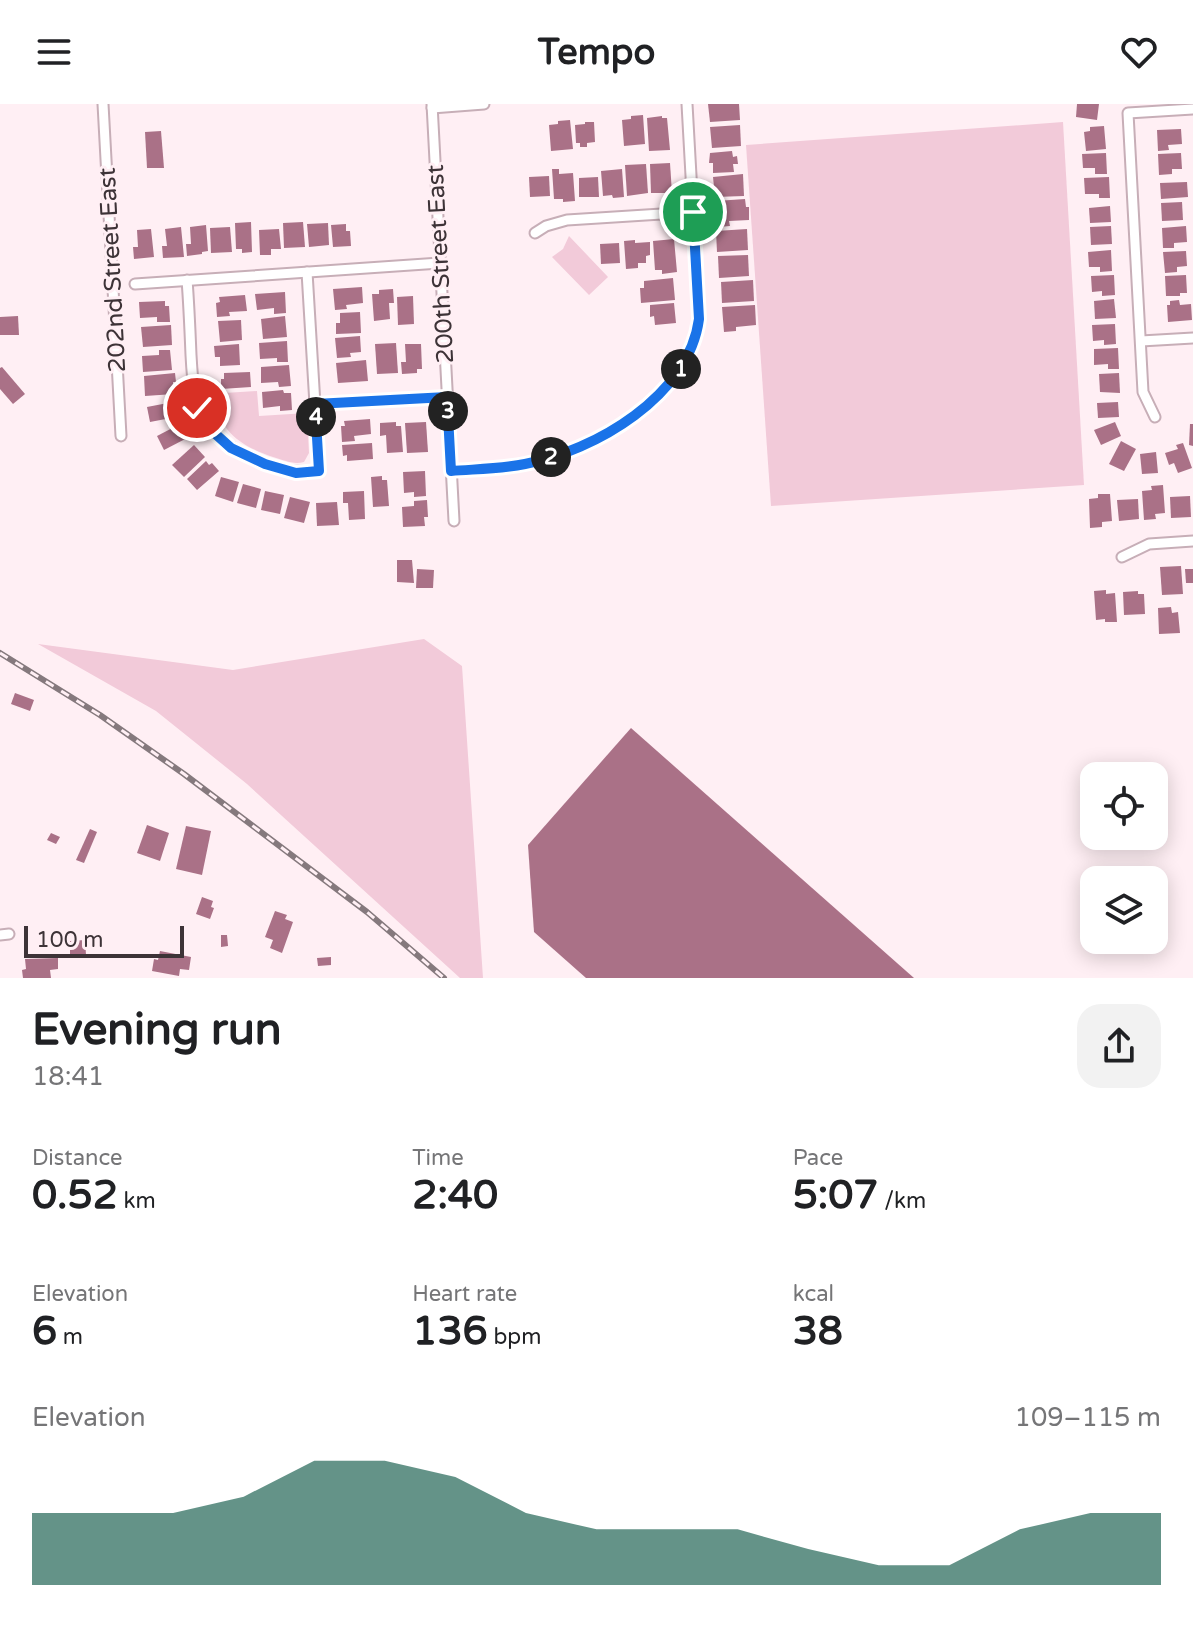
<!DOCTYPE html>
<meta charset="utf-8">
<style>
body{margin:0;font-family:"Varela Round",sans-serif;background:#f2f2f2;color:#202124;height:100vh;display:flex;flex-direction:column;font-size:30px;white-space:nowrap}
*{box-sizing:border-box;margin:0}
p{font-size:26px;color:#757577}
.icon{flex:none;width:44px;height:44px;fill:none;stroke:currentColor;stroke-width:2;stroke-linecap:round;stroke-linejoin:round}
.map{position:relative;height:874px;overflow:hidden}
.panel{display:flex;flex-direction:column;background:#fff;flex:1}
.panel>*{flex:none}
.controls{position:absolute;left:1080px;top:658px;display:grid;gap:16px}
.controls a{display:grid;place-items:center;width:88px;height:88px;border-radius:16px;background:#fff;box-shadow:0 4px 20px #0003;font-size:40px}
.scale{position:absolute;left:24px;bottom:20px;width:160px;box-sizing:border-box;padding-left:8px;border:4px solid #3d3337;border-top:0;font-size:22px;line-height:28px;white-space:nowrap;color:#3d3337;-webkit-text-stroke:6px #ffeff4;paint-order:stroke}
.pin{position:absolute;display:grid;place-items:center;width:68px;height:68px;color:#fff;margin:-34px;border:4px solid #fff;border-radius:50%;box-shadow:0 2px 8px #0007}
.km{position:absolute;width:40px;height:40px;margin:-20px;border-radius:50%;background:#222;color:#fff;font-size:22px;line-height:40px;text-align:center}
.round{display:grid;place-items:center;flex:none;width:84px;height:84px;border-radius:24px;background:#f2f2f2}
.head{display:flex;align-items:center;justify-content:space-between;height:136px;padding:0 32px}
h1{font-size:44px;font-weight:800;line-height:60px}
.stats{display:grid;grid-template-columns:repeat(3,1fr);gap:12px;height:136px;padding:8px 32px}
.stats div{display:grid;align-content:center}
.stats b{font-size:40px;font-weight:800}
.stats small{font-size:22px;font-weight:400}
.stats p{font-size:22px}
.chart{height:224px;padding:16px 32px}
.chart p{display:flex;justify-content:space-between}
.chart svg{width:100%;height:144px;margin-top:8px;fill:#236656;opacity:.7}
header{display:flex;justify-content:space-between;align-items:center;height:104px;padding:0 32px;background:#fff;font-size:36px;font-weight:800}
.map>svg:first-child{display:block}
.green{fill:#f2cad9}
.building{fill:#aa7187}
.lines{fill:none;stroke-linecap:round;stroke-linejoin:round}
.street-casing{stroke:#c7aeb7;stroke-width:13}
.street{stroke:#fff;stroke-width:9}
.rail-casing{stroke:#85797d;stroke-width:6}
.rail{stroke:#ffeff4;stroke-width:3;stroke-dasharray:9;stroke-linecap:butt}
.route-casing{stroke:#fff;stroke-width:16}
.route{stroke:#1a73e8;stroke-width:10}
.labels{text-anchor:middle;stroke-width:6;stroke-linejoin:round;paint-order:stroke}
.street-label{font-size:24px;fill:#3d3337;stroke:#ffeff4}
</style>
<header><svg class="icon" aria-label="menu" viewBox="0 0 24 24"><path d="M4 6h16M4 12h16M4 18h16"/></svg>Tempo<svg class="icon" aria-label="heart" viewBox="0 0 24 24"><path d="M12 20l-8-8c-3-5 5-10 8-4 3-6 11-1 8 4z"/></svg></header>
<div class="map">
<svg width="1193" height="874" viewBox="0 0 1193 874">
<rect width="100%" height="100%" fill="#ffeff4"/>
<g class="green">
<polygon points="1063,18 1084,381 771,402 746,41"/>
<polygon points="569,132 608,173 589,191 552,153 563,145"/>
<path d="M257 287 259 312 307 309 309 349 304 358C293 361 284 356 273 353 235 340 223 327 209 290Z"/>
<polygon points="424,535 462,562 483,874 460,874 247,680 156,607 38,540 233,566"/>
</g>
<g class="building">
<polygon points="708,0 739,0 740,16 710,18"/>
<polygon points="1077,0 1099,0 1097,16 1076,13"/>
<polygon points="643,11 645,40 624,42 622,16 631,15 631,12"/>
<polygon points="662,12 662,14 667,14 670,46 649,47 647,14"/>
<polygon points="570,16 573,45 551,47 549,21 558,20 558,17"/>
<polygon points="585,18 594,18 595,38 587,39 587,43 580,43 580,39 576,39 575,21 585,20"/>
<polygon points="740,21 741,42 712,44 710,23"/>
<polygon points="1104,22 1106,45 1086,47 1084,28 1090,27 1090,23"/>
<polygon points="1181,25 1182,40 1168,41 1169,46 1158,47 1157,26"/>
<polygon points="161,27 164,64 147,64 145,28"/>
<polygon points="732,47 733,53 737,52 738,60 733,60 734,68 713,69 713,59 709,59 710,49"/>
<polygon points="1106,49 1107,70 1095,70 1095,64 1083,64 1082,50"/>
<polygon points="1181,49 1182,65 1172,65 1172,70 1159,71 1158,50"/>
<polygon points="670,59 672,89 651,89 650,60"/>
<polygon points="646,60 648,89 627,92 625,61"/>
<polygon points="552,65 559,65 559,70 573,69 575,97 563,98 563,95 554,95"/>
<polygon points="622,65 624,93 613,94 612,91 603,92 601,67"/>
<polygon points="743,70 744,92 715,93 713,73"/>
<polygon points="549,72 550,92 530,93 529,73"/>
<polygon points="598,73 599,93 579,93 579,74"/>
<polygon points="1109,73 1110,94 1099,94 1099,90 1085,90 1084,74"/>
<polygon points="1187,78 1188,93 1161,95 1160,79"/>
<polygon points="745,95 746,103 749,103 749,116 729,117 730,122 718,123 715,109 716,97"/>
<polygon points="1182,98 1183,116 1162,117 1161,99"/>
<polygon points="1110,102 1111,118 1090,119 1089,104"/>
<polygon points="251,118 252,148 242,149 242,145 236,145 235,119"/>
<polygon points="303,118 305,143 284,144 283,119"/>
<polygon points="328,119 329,141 309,143 307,120"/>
<polygon points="346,120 346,127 350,127 351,142 333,143 331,121"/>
<polygon points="206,121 208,147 202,148 202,150 187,152 186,140 191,140 190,123"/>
<polygon points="1111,122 1112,140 1091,141 1090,123"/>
<polygon points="1186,122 1187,138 1174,139 1174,144 1163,144 1162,124"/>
<polygon points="181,123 184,153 163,154 162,142 167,142 165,125"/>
<polygon points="230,123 232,148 211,149 210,124"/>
<polygon points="151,125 154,153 134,155 133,143 138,143 137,126"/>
<polygon points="279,125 281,145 271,145 271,151 260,151 259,126"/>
<polygon points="747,125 748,146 717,148 716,127"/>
<polygon points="674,135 677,168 662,170 662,166 655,166 653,137"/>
<polygon points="635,136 635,139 650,138 650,151 646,152 646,159 638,159 638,164 626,165 624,137"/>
<polygon points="619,139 620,159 601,160 600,140"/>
<polygon points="1111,146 1112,167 1100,168 1100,163 1089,163 1088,148"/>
<polygon points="1186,147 1187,162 1177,163 1177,168 1165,169 1163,148"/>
<polygon points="748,151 749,172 719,174 718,152"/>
<polygon points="1114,171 1115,191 1102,192 1102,187 1092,188 1091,172"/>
<polygon points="1186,171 1187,189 1180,189 1180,192 1166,192 1165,172"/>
<polygon points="673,174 675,196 641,199 640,184 644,184 644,177"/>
<polygon points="753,176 754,197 722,199 721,178"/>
<polygon points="362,183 363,199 346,201 347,205 335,206 333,185"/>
<polygon points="393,185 394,199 389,199 390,215 374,217 372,190 379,190 379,186"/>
<polygon points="285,188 286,209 274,210 274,204 257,206 255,190"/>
<polygon points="245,191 247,207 229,208 230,212 217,213 216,199 220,198 219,193"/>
<polygon points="413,192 414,220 398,221 397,193"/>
<polygon points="1114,195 1116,214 1095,215 1094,197"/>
<polygon points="1179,196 1180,201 1191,200 1192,216 1168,218 1167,201 1170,201 1170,197"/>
<polygon points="165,197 165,202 169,202 170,218 157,218 157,213 140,214 139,198"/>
<polygon points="674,199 676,219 655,221 654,212 650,213 650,201"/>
<polygon points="755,201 756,221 736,223 736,227 724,228 722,203"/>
<polygon points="360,208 361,229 336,230 336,219 340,219 340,209"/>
<polygon points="18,212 19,231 0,231 0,213"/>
<polygon points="285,212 287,233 263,235 261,215"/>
<polygon points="241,216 242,236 220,238 218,217"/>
<polygon points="1115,220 1116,240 1104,241 1104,236 1093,237 1092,221"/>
<polygon points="171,221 172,241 143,243 141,223"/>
<polygon points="360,232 361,248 350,249 351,253 337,254 335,234"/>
<polygon points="287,237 288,258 277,258 277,254 260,255 259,239"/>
<polygon points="396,239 398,269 377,270 375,240"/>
<polygon points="239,240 240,261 220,262 220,253 215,253 214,242"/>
<polygon points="405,240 421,240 422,265 417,265 417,269 402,270 401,258 406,258"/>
<polygon points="1118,244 1119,265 1108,265 1108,260 1094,261 1094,245"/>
<polygon points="159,246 170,246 172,266 143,268 142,252 159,251"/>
<polygon points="366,256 368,277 338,279 336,259"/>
<polygon points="289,261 291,282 279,283 278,278 261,279 261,263"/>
<polygon points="2,263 25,290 13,300 0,285 0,264"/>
<polygon points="250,268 251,283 221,285 221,275 224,275 224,269"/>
<polygon points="175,269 176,278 173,278 174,290 145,292 144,272"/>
<polygon points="1119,269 1120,289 1100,288 1099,270"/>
<polygon points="283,286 284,289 291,289 292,306 280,307 280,302 263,304 262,288"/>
<polygon points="173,298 176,313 150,318 147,303"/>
<polygon points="1118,298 1119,313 1098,314 1097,299"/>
<polygon points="370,315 371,330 354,332 355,337 342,338 341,322 345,322 344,317"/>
<polygon points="396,318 396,322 401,322 403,348 387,349 386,331 380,332 380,319"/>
<polygon points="426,318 428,348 407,349 405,319"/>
<polygon points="1115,318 1121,332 1101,341 1094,326"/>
<polygon points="182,319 189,333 164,346 157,332"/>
<polygon points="1190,320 1193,320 1193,342 1189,341"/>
<polygon points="1121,337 1136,345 1124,367 1109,360"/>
<polygon points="372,339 373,355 347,357 347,351 343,352 342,341"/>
<polygon points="1183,339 1192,364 1178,369 1174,359 1169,361 1165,349 1178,345 1176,341"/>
<polygon points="194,341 205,353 184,373 172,361"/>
<polygon points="1156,348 1158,369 1142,370 1140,350"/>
<polygon points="206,357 209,361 212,359 219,367 197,386 187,375"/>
<polygon points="425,367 426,392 414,393 414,388 404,389 403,368"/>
<polygon points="382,372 382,376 387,376 389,402 373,403 371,373"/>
<polygon points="221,373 239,378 233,398 215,392"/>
<polygon points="243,380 261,385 256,404 237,399"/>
<polygon points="1163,381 1165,409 1155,410 1156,415 1144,416 1142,387 1152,386 1151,382"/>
<polygon points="265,387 284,391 280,410 261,406"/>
<polygon points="364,387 365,415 349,416 348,399 343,399 343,388"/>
<polygon points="1098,390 1110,390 1112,417 1102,418 1102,423 1090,424 1089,395 1098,394"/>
<polygon points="1190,392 1191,413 1171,414 1170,393"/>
<polygon points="290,393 310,398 304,419 284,414"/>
<polygon points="1138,395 1139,415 1119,417 1117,396"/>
<polygon points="427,396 428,413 424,413 425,422 403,423 402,403 414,402 414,397"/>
<polygon points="337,398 339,421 317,422 316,399"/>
<polygon points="397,456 412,456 414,479 397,478"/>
<polygon points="1181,462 1183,490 1162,491 1160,463"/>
<polygon points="417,465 434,466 433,484 416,484"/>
<polygon points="1185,465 1193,465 1193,479 1186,479"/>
<polygon points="1106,486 1106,490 1115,489 1117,518 1105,518 1105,515 1096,516 1094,487"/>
<polygon points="1138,487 1138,490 1144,490 1145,510 1124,511 1123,488"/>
<polygon points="1171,503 1172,509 1178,508 1180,529 1159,530 1158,504"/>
<polygon points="15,589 34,596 30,607 11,600"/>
<polygon points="631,624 914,874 586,874 534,828 528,741"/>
<polygon points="147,721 169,729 160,757 137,749"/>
<polygon points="186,722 211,727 202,771 176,765"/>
<polygon points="90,725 97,728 84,759 76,756"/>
<polygon points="51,729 60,733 56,740 47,736"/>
<polygon points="202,793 213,797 211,803 214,804 210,815 196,810"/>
<polygon points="275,807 287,811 285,815 293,818 282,849 270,844 273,836 265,833"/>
<polygon points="221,831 227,831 228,842 221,843"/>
<polygon points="85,836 86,851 70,852 70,837"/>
<polygon points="160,847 191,853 189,866 180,865 179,872 152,867 154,855 158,856"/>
<polygon points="331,853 331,861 318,862 317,854"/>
<polygon points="58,854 58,865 50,866 51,874 23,874 22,866 26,865 25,855"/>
</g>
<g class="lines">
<defs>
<g id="street">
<polyline points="103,0 121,332"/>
<polyline points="432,0 454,417"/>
<polyline points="432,4 484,0"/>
<polyline points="535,129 546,122 567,116 693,108"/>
<path d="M187 176C189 201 190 226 191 251 194 307 199 329 253 354 278 366 292 369 319 367L307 168"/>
<polyline points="135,180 440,159"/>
<polyline points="1141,237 1193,234"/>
<polyline points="315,300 447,293"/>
<polyline points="1155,313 1143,288 1128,9 1193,5"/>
<path d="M451 367C476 365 501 365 525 360 596 346 688 293 699 215L687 0"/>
<polyline points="1122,453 1149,440 1193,437"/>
<polyline points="0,831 9,830"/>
</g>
</defs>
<use href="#street" class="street-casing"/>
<use href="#street" class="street"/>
<defs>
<polyline id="rail" points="0,549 100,611 184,670 367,808 444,874"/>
</defs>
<use href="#rail" class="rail-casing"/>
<use href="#rail" class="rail"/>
</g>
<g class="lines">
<defs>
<path id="route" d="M197 304 210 325 231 344 265 360 296 369 319 367 315 300 447 293 451 367C476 365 501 365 525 360 595 347 689 292 699 215L693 108"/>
</defs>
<use href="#route" class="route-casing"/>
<use href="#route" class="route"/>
</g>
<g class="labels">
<g class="street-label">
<text transform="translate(440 160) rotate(-93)" y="8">200th Street East</text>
<text transform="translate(112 166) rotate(-93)" y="8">202nd Street East</text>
</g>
</g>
</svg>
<div class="controls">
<a><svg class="icon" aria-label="locate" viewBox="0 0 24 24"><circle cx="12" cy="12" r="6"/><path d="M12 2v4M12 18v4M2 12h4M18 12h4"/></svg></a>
<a><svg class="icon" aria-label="layers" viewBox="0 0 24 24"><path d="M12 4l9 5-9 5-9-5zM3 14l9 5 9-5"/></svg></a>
</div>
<div class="scale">100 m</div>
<div class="pin" style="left:693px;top:108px;background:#1e9e55"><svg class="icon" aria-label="arrive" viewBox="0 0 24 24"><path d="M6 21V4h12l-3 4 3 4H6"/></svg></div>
<div class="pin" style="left:197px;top:304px;background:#d93025"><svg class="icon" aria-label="check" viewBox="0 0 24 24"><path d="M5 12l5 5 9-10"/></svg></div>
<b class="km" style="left:681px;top:265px">1</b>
<b class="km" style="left:551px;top:353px">2</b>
<b class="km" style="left:448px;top:307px">3</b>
<b class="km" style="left:316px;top:313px">4</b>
</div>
<section class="panel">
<div class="head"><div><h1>Evening run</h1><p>18:41</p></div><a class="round"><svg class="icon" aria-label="share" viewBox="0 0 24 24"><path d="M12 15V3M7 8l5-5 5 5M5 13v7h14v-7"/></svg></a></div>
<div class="stats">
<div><p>Distance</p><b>0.52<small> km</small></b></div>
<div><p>Time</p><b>2:40</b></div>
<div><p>Pace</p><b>5:07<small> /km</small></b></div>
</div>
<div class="stats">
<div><p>Elevation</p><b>6<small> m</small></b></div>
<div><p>Heart rate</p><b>136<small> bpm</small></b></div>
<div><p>kcal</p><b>38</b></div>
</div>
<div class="chart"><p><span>Elevation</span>109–115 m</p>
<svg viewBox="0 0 160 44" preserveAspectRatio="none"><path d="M0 44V22L10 22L20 22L30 17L40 6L50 6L60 11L70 22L80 27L90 27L100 27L110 33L120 38L130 38L140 27L150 22L160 22V44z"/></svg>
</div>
</section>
